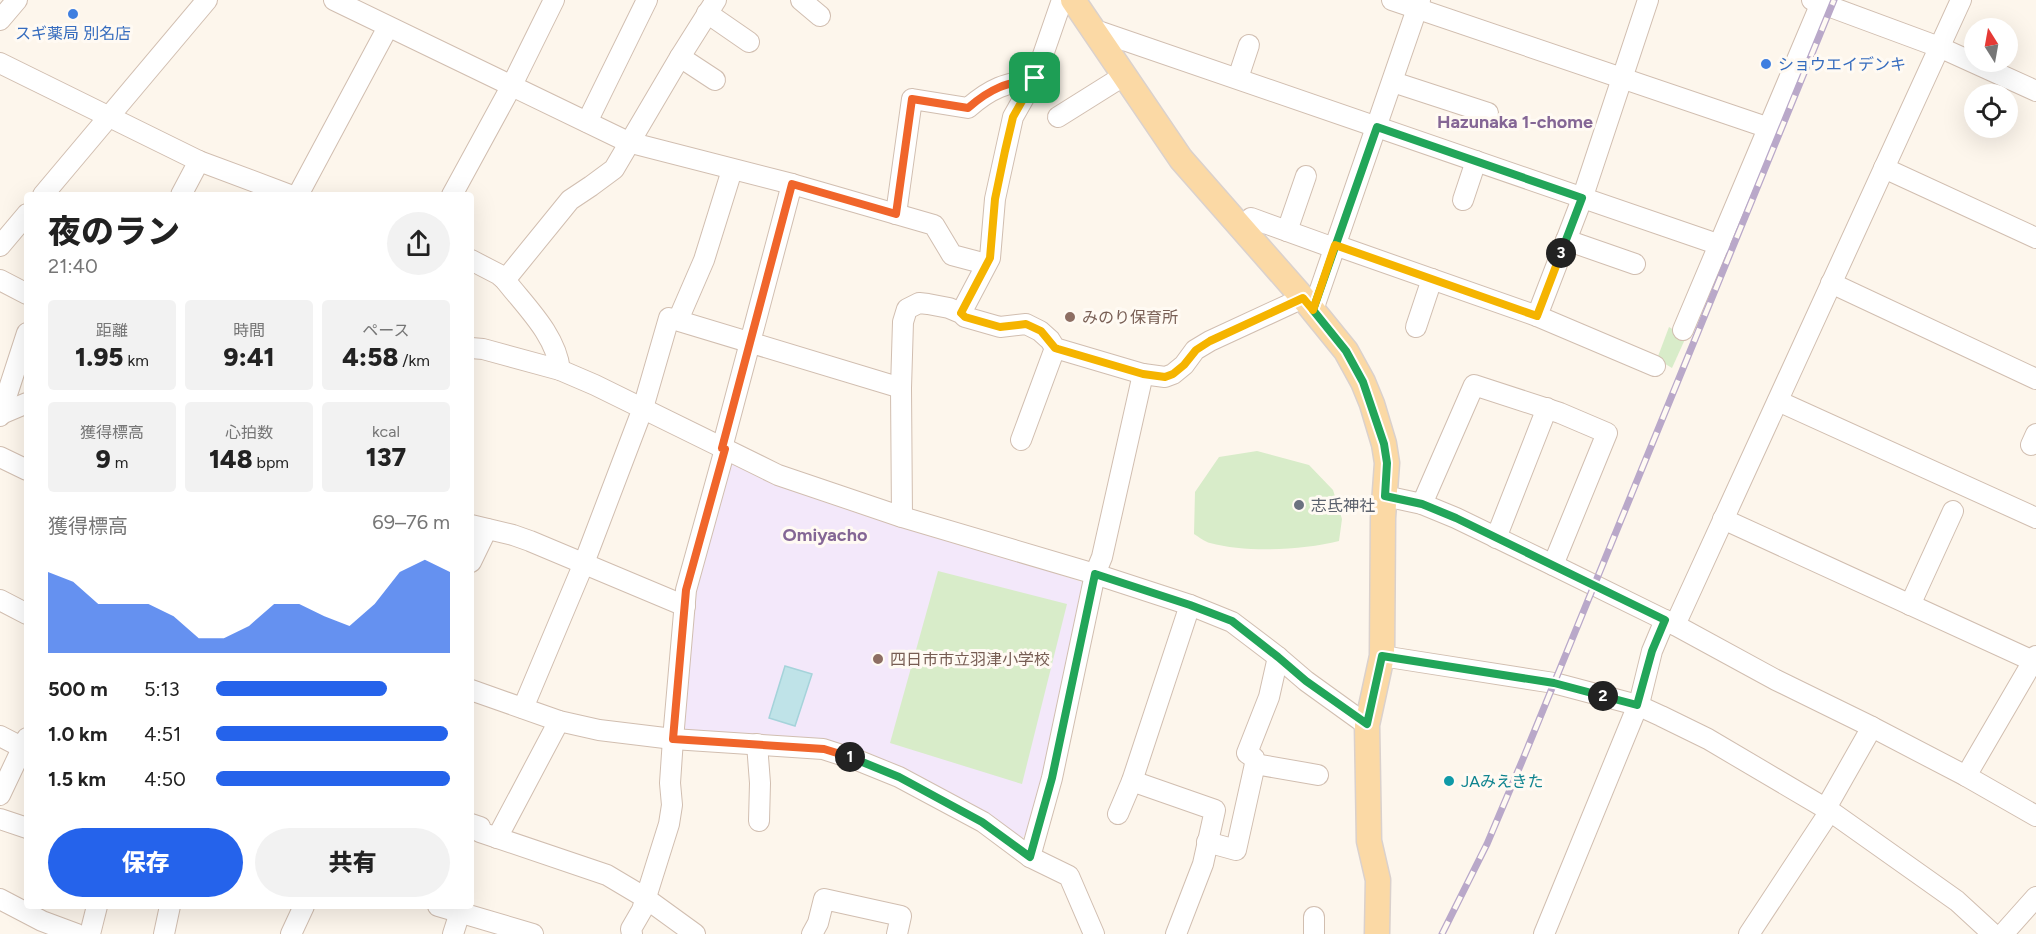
<!DOCTYPE html>
<html lang="ja">
<meta charset="utf-8">
<style>
body{margin:0;font-family:Figtree,"Noto Sans JP",sans-serif;background:#f2f2f2;color:#222;height:100vh;display:flex;flex-direction:column;font-size:22px;white-space:nowrap}
*{box-sizing:border-box;margin:0}
p{font-size:20px;color:#767676}
.icon{flex:none;width:33px;height:33px;fill:none;stroke:currentColor;stroke-width:2;stroke-linecap:round;stroke-linejoin:round}
.map{position:relative;flex:1;overflow:hidden}
.details{position:absolute;left:24px;top:192px;width:450px;height:717px;display:flex;flex-direction:column;background:#fff;border-radius:6px;box-shadow:0 6px 24px #0002}
.details>*{flex:none}
.needle{width:39px;rotate:349deg}
.tools{position:absolute;left:1964px;top:18px;display:grid;gap:12px}
.tools a{display:grid;place-items:center;width:54px;height:54px;border-radius:50%;background:#fff;box-shadow:0 6px 24px #0002;font-size:30px}
.pin{position:absolute;display:grid;place-items:center;width:51px;height:51px;color:#fff;margin:-26px;border-radius:12px;box-shadow:0 3px 9px #0006}
.km{position:absolute;width:30px;height:30px;margin:-15px;border-radius:50%;background:#222;color:#fff;font-size:16px;line-height:30px;text-align:center}
.round{display:grid;place-items:center;flex:none;width:63px;height:63px;border-radius:32px;background:#f2f2f2}
.headline{display:flex;align-items:center;justify-content:space-between;height:102px;padding:0 24px}
h1{font-size:33px;font-weight:800;line-height:45px}
.figures{display:grid;grid-template-columns:repeat(3,1fr);gap:9px;height:102px;padding:6px 24px}
.figures div{display:grid;align-content:center;border-radius:6px;background:#f2f2f2;text-align:center}
.figures b{font-size:26px;font-weight:800}
.figures small{font-size:16px;font-weight:400}
.figures p{font-size:16px}
.chart{height:168px;padding:12px 24px}
.chart p{display:flex;justify-content:space-between}
.chart svg{width:100%;height:108px;margin-top:6px;fill:#2563eb;opacity:.7}
.cta{display:flex;gap:12px;margin-top:auto;padding:12px 24px}
.cta a{flex:1;height:69px;border-radius:36px;background:#2563eb;color:#fff;font-size:24px;font-weight:800;line-height:69px;text-align:center}
.cta a+a{background:#f2f2f2;color:#222}
ul{padding:0 24px;list-style:none;font-size:20px}
li{display:grid;grid-template-columns:96px 72px 1fr;align-items:center;height:45px}
li i{height:15px;border-radius:8px;background:#2563eb}
.map>svg:first-child{display:block}
.education{fill:#f3e8fa}
.green{fill:#d8ecc9}
.water{fill:#bfe3e8;stroke:#a5d3da;stroke-width:1.5}
.lines{fill:none;stroke-linecap:round;stroke-linejoin:round}
.minor-casing{stroke:#d1beb0;stroke-width:22}
.major-casing{stroke:#dad1cd;stroke-width:27}
.minor{stroke:#fff;stroke-width:20}
.major{stroke:#fbd9a5;stroke-width:24}
.rail-casing{stroke:#b9a8c9;stroke-width:7}
.rail{stroke:#fffaf3;stroke-width:4.5;stroke-dasharray:14;stroke-linecap:butt}
.split-1-casing{stroke:#fff;stroke-width:12}
.split-2-casing{stroke:#fff;stroke-width:12}
.split-3-casing{stroke:#fff;stroke-width:12}
.split-4-casing{stroke:#fff;stroke-width:12}
.split-1{stroke:#f0652b;stroke-width:8}
.split-2{stroke:#22a559;stroke-width:8}
.split-3{stroke:#22a559;stroke-width:8}
.split-4{stroke:#f5b400;stroke-width:8}
.shop-dot{fill:#3f7fe0;stroke:#fffaf3;stroke-width:2}
.education-dot{fill:#8d6e63;stroke:#fffaf3;stroke-width:2}
.worship-dot{fill:#6b7280;stroke:#fffaf3;stroke-width:2}
.culture-dot{fill:#0f9aa8;stroke:#fffaf3;stroke-width:2}
.labels{text-anchor:middle;stroke-width:6;stroke-linejoin:round;paint-order:stroke}
.shop-label{font-size:16px;fill:#366cbe;stroke:#fffaf3}
.education-label{font-size:16px;fill:#785e54;stroke:#fffaf3;text-anchor:start}
.worship-label{font-size:16px;fill:#5b616d;stroke:#fffaf3;text-anchor:start}
.culture-label{font-size:16px;fill:#0d838f;stroke:#fffaf3;text-anchor:start}
.neighbourhood-label{font-size:18px;font-weight:bold;fill:#846695;stroke:#fffaf3}
</style>
<div class="map">
<svg width="2036" height="934" viewBox="0 0 2036 934">
<rect width="100%" height="100%" fill="#fdf6ec"/>
<polygon class="education" points="730,462 799,489 1082,582 1055,737 1034,821 1021,841 1000,826 876,756 859,749 681,733 694,585"/>
<g class="green">
<polygon points="1669,327 1686,337 1672,368 1657,359"/>
<path d="M1257 451 1309 465 1333 490 1342 519 1339 541C1303 550 1247 553 1210 543 1205 542 1199 537 1194 534L1195 492 1219 457Z"/>
<polygon points="938,571 1067,604 1022,784 890,743"/>
</g>
<polygon class="water" points="785,666 812,674 795,726 769,718"/>
<g class="lines">
<defs>
<g id="minor">
<polyline points="334,0 628,142 792,184 934,225 952,255 986,264"/>
<polyline points="801,0 820,16"/>
<polyline points="1392,0 1769,128"/>
<polyline points="1648,0 1582,199 1537,316 1655,366"/>
<polyline points="1812,0 1939,47 2036,91"/>
<polyline points="707,13 749,42"/>
<polyline points="0,20 17,0"/>
<polyline points="1095,30 1720,245"/>
<polyline points="680,57 715,80"/>
<polyline points="0,63 199,161 290,195"/>
<polyline points="1238,78 1249,45"/>
<polyline points="1393,82 1488,113"/>
<polyline points="1058,117 1125,75"/>
<polyline points="587,122 647,0"/>
<polyline points="1884,168 2036,238"/>
<polyline points="43,195 207,0"/>
<polyline points="181,195 199,161"/>
<polyline points="298,195 388,27"/>
<polyline points="452,195 512,85 554,0"/>
<polyline points="1463,200 1476,161"/>
<path d="M896 214 912 99 968 108C992 87 1005 84 1035 78"/>
<polyline points="1251,218 1334,248"/>
<polyline points="1287,231 1306,176"/>
<polyline points="1566,240 1635,264"/>
<polyline points="1335,245 1537,316"/>
<polyline points="0,246 27,214"/>
<path d="M471 260 498 274 505 280C526 307 556 335 560 370"/>
<polyline points="0,280 27,294"/>
<polyline points="505,280 570,200 591,186 614,169 680,57 716,0"/>
<polyline points="1831,283 2036,379"/>
<polyline points="1313,310 1420,0"/>
<polyline points="961,313 990,258 995,199 1013,117 1035,78 1062,0"/>
<polyline points="678,320 704,260 732,170"/>
<polyline points="1416,327 1432,279"/>
<polyline points="1683,330 1821,3"/>
<polyline points="471,348 483,349 560,370 595,385 778,475 902,517 1095,574 1190,605 1232,622 1278,657 1306,681 1367,725"/>
<polyline points="1778,401 2036,518"/>
<polyline points="1,414 27,403"/>
<polyline points="0,416 27,333"/>
<polyline points="1021,440 1055,348"/>
<polyline points="2031,445 2036,434"/>
<polyline points="722,448 792,184"/>
<polyline points="0,457 27,470"/>
<polyline points="1385,496 1422,504 1456,518 1553,565 1675,625 1776,680 1872,727 1966,776 2036,816"/>
<polyline points="1422,504 1474,385 1560,413 1607,433 1553,565"/>
<polyline points="902,517 901,388 903,322 907,309 919,303 928,304 949,308 961,313 965,317 1000,327 1026,324 1040,331 1050,340 1055,348 1143,374 1165,377 1173,374 1184,365 1195,350 1210,341 1303,298"/>
<polyline points="1723,519 2033,661"/>
<polyline points="471,525 513,535 530,541 685,606"/>
<polyline points="1496,538 1547,408"/>
<polyline points="471,562 487,529"/>
<polyline points="0,600 27,614"/>
<polyline points="1910,605 1953,511"/>
<polyline points="1675,625 1961,0"/>
<polyline points="1382,656 1554,683 1637,705 1661,716 1708,739 1830,811 1957,901 1993,934"/>
<polyline points="471,690 559,721 599,730 673,739 823,749 857,760 899,777 983,822 1030,857 1069,876 1094,934"/>
<polyline points="523,708 584,563 643,408 669,318 901,388"/>
<polyline points="0,736 27,750"/>
<polyline points="757,744 760,783 759,821"/>
<polyline points="1255,764 1254,758 1247,753 1269,697 1278,657"/>
<polyline points="1966,776 2036,656"/>
<polyline points="1132,781 1215,810 1203,864 1176,934"/>
<polyline points="0,795 27,738"/>
<polyline points="1826,808 1872,727"/>
<polyline points="1118,814 1132,781 1190,605"/>
<polyline points="0,819 27,828"/>
<polyline points="471,824 480,827 480,832 607,875 644,897 695,934"/>
<polyline points="497,838 559,721"/>
<polyline points="1207,842 1236,850 1255,764 1318,775"/>
<polyline points="1030,857 1052,778 1095,574 1102,557 1143,374"/>
<polyline points="0,899 42,921 77,934"/>
<polyline points="438,906 533,934"/>
<polyline points="90,934 97,906"/>
<polyline points="164,934 170,906"/>
<polyline points="291,934 304,906"/>
<polyline points="453,934 460,912"/>
<polyline points="632,934 631,929 642,910 669,824 672,805 670,783 673,739 686,590 725,449"/>
<polyline points="812,934 818,923 824,899 901,916 897,934"/>
<polyline points="1314,934 1314,917"/>
<polyline points="1544,934 1640,700 1652,651 1665,620"/>
<polyline points="1749,934 1830,811"/>
<polyline points="2003,934 2036,897"/>
</g>
<polyline id="major" points="1073,0 1181,159 1303,298 1346,351 1363,382 1372,404 1384,444 1387,463 1383,518 1382,656 1367,725 1369,841 1378,880 1377,934"/>
</defs>
<use href="#minor" class="minor-casing"/>
<use href="#major" class="major-casing"/>
<use href="#minor" class="minor"/>
<use href="#major" class="major"/>
<defs>
<polyline id="rail" points="1442,934 1487,844 1523,759 1834,0"/>
</defs>
<use href="#rail" class="rail-casing"/>
<use href="#rail" class="rail"/>
</g>
<g class="lines">
<defs>
<path id="split-1" d="M850 757 824 749 673 739 686 590 725 449 722 448 792 184 896 214 912 99 968 108C992 87 1005 84 1035 78"/>
<polyline id="split-2" points="850,757 899,777 982,822 1030,857 1052,778 1095,574 1190,605 1232,621 1278,657 1306,681 1367,724 1382,656 1554,683 1603,696"/>
<polyline id="split-3" points="1561,253 1582,198 1377,127 1313,310 1346,351 1363,382 1384,444 1387,463 1385,496 1422,504 1456,518 1665,620 1652,651 1637,705 1603,696"/>
<polyline id="split-4" points="1035,78 1013,117 1005,151 995,199 990,258 961,313 965,317 1000,327 1026,324 1041,331 1055,348 1058,349 1143,374 1165,377 1173,374 1184,365 1196,350 1210,341 1303,298 1313,310 1335,245 1537,316 1561,253"/>
</defs>
<use href="#split-1" class="split-1-casing"/>
<use href="#split-2" class="split-2-casing"/>
<use href="#split-3" class="split-3-casing"/>
<use href="#split-4" class="split-4-casing"/>
<use href="#split-1" class="split-1"/>
<use href="#split-2" class="split-2"/>
<use href="#split-3" class="split-3"/>
<use href="#split-4" class="split-4"/>
</g>
<g class="shop-dot">
<circle cx="73" cy="14" r="6"/>
<circle cx="1766" cy="64" r="6"/>
</g>
<g class="education-dot">
<circle cx="1070" cy="317" r="6"/>
<circle cx="878" cy="659" r="6"/>
</g>
<circle class="worship-dot" cx="1299" cy="505" r="6"/>
<circle class="culture-dot" cx="1449" cy="781" r="6"/>
<g class="labels">
<g class="shop-label">
<text x="73" y="39">スギ薬局 別名店</text>
<text x="1778" y="70" text-anchor="start">ショウエイデンキ</text>
</g>
<g class="education-label">
<text x="1082" y="323">みのり保育所</text>
<text x="890" y="665">四日市市立羽津小学校</text>
</g>
<g class="worship-label">
<text x="1311" y="511">志氐神社</text>
</g>
<g class="culture-label">
<text x="1461" y="787">JAみえきた</text>
</g>
<g class="neighbourhood-label">
<text x="1515" y="128">Hazunaka 1-chome</text>
<text x="825" y="541">Omiyacho</text>
</g>
</g>
</svg>
<div class="tools">
<a><svg class="needle" viewBox="-14 -14 28 28"><path d="M0-13l5 13h-10z" fill="#e53935"/><path d="M0 13l5-13h-10z" fill="#767676"/></svg></a>
<a><svg class="icon" aria-label="locate" viewBox="0 0 24 24"><circle cx="12" cy="12" r="6"/><path d="M12 2v4M12 18v4M2 12h4M18 12h4"/></svg></a>
</div>
<div class="pin" style="left:1035px;top:78px;background:#1e9e55"><svg class="icon" aria-label="arrive" viewBox="0 0 24 24"><path d="M6 21V4h12l-3 4 3 4H6"/></svg></div>
<b class="km" style="left:850px;top:757px">1</b>
<b class="km" style="left:1603px;top:696px">2</b>
<b class="km" style="left:1561px;top:253px">3</b>
<section class="details">
<div class="headline"><div><h1>夜のラン</h1><p>21:40</p></div><a class="round"><svg class="icon" aria-label="share" viewBox="0 0 24 24"><path d="M12 15V3M7 8l5-5 5 5M5 13v7h14v-7"/></svg></a></div>
<div class="figures">
<div><p>距離</p><b>1.95<small> km</small></b></div>
<div><p>時間</p><b>9:41</b></div>
<div><p>ペース</p><b>4:58<small> /km</small></b></div>
</div>
<div class="figures">
<div><p>獲得標高</p><b>9<small> m</small></b></div>
<div><p>心拍数</p><b>148<small> bpm</small></b></div>
<div><p>kcal</p><b>137</b></div>
</div>
<div class="chart"><p><span>獲得標高</span>69–76 m</p>
<svg viewBox="0 0 160 44" preserveAspectRatio="none"><path d="M0 44V11L10 15L20 24L30 24L40 24L50 29L60 38L70 38L80 33L90 24L100 24L110 29L120 33L130 24L140 11L150 6L160 11V44z"/></svg>
</div>
<ul>
<li><b>500 m</b>5:13<i style="width:73%"></i></li>
<li><b>1.0 km</b>4:51<i style="width:99%"></i></li>
<li><b>1.5 km</b>4:50<i style="width:100%"></i></li>
</ul>
<div class="cta"><a>保存</a><a>共有</a></div>
</section>
</div>
